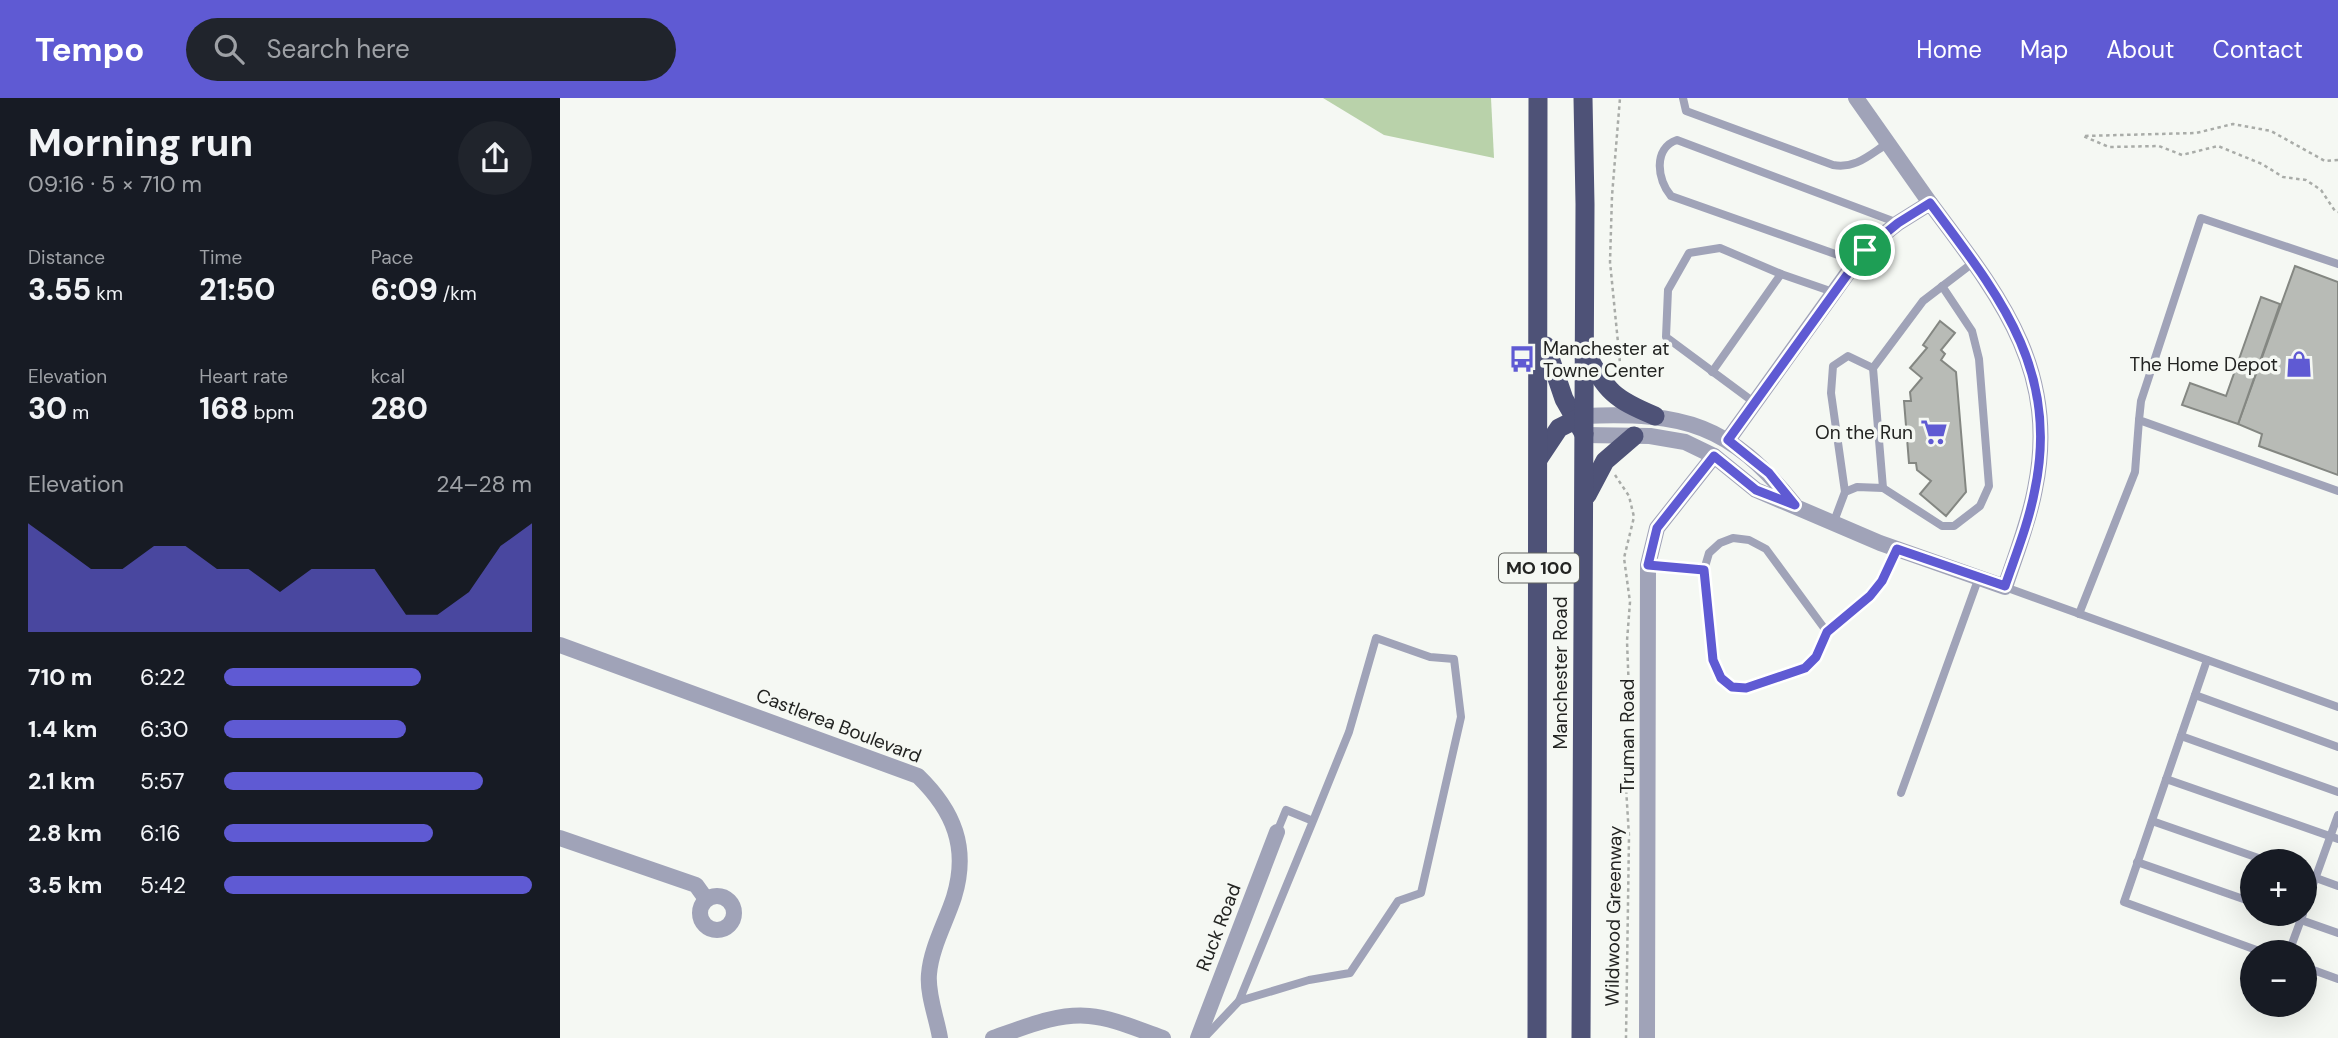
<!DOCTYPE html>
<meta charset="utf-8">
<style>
body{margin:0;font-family:"DM Sans",sans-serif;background:#20242c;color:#f1f3f6;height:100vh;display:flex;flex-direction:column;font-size:26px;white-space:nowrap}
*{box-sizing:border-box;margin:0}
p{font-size:23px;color:#9ea1a6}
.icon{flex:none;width:38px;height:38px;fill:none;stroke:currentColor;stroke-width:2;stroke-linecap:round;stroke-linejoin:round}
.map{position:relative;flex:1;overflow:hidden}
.side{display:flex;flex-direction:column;background:#171b24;width:560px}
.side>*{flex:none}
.buttons{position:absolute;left:1680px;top:751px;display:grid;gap:14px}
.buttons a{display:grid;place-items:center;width:77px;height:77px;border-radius:50%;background:#171b24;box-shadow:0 7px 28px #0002;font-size:35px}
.pin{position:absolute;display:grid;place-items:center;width:60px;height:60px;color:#fff;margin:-30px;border:4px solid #fff;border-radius:50%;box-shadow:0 2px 7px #0007}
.round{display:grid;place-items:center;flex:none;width:74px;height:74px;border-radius:37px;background:#20242c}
.head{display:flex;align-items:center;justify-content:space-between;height:119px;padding:0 28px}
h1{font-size:38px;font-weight:800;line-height:52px}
.metrics{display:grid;grid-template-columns:repeat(3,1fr);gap:10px;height:119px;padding:7px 28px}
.metrics div{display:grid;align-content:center}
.metrics b{font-size:30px;font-weight:800}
.metrics small{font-size:19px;font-weight:400}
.metrics p{font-size:19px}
.chart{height:196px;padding:14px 28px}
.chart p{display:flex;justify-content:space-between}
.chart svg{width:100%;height:126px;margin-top:7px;fill:#5f5ad3;opacity:.7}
ul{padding:0 28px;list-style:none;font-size:23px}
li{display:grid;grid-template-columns:112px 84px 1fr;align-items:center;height:52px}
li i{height:18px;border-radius:9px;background:#5f5ad3}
header{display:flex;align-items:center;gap:42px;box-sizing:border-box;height:98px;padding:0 35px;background:#5f5ad3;color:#fff}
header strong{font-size:33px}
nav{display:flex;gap:38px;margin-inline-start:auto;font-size:24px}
.search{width:490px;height:63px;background:#20242c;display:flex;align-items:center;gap:18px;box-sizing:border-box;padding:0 24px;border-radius:38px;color:#9ea1a6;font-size:26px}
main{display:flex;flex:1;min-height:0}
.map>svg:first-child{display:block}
.green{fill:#b9d2aa}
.building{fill:#b8bbb6;stroke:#848782;stroke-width:2}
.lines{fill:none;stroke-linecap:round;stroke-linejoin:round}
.path{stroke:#a9aca8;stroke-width:2.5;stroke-dasharray:3.5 3.5;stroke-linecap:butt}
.service{stroke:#a0a3b8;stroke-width:8}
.minor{stroke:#a0a3b8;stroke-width:16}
.trunk{stroke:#4e5277;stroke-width:19}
.route-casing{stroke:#fff;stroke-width:14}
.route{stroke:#5f5ad3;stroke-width:9}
.labels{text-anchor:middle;stroke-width:7;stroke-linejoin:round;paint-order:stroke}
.shield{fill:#f5f8f3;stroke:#626461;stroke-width:2}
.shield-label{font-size:18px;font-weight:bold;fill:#232422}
.poi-label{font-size:19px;fill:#232422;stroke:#f5f8f3;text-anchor:end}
.street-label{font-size:19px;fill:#232422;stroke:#f5f8f3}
</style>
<header>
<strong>Tempo</strong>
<div class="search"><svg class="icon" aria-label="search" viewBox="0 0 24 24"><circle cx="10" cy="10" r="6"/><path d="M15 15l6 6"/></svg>Search here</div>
<nav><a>Home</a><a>Map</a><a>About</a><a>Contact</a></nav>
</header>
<main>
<section class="side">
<div class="head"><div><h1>Morning run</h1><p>09:16 · 5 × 710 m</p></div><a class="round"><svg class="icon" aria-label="share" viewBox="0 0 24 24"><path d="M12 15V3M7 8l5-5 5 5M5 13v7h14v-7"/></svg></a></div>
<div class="metrics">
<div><p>Distance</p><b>3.55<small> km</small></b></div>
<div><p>Time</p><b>21:50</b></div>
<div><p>Pace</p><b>6:09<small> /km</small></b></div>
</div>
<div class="metrics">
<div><p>Elevation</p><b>30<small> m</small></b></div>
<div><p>Heart rate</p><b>168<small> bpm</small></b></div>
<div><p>kcal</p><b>280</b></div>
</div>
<div class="chart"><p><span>Elevation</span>24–28 m</p>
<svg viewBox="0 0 160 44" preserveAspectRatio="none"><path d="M0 44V6L10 14L20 22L30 22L40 14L50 14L60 22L70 22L80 30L90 22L100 22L110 22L120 38L130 38L140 30L150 14L160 6V44z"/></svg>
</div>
<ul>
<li><b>710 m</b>6:22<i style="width:64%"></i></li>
<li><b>1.4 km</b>6:30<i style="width:59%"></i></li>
<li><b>2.1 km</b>5:57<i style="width:84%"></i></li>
<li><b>2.8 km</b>6:16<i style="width:68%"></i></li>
<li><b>3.5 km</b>5:42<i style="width:100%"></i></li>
</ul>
</section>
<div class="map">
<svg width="1778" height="940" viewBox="0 0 1778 940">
<rect width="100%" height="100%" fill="#f5f8f3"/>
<polygon class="green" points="763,0 931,0 934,60 824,37"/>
<g class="building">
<polygon points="1735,168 1778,184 1778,377 1699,348 1702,336 1678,326"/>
<polygon points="1701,199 1720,206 1678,326 1622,307 1630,285 1666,298"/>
<polygon points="1380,223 1395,235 1381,252 1385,256 1381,262 1396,274 1406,394 1386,418 1360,396 1371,383 1357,372 1356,365 1349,365 1344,303 1351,303 1350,294 1362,280 1350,270 1367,250 1363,247"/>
</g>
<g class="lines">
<g class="path">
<polyline points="1778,62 1765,63 1711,33 1673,26 1636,35 1523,38 1549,49 1599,48 1622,57 1658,48 1702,66 1723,79 1746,82 1761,92 1775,113 1778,114"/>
<polyline points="1059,277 1060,265 1050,164 1052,98 1060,0"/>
<polyline points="1055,377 1069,398 1074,419 1064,460 1070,504 1067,543 1070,620 1066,689 1069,738 1066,940"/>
</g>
<g class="service">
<path d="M1123 0 1126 13 1273 67C1296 71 1309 57 1328 45"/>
<path d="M1295 163 1111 98C1097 82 1093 50 1117 42L1338 125"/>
<polyline points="1778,166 1641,120 1581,303 1579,322 1778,393"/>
<polyline points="1152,274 1221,176"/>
<polyline points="1195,305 1106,239 1108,192 1129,155 1160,150 1221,176 1273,194"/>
<polyline points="1323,390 1313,270 1363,203 1414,164"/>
<polyline points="1285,394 1271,295 1273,268 1288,258 1313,270"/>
<polyline points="1273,426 1285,394 1297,389 1323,390 1382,428 1394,428 1420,408 1429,388 1419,261 1412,233 1382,188"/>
<polyline points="1088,467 1144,472"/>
<polyline points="1445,489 1778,609"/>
<polyline points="1519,516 1575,374 1579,322"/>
<polyline points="1267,534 1206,451 1189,442 1173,440 1160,445 1149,455 1144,472 1153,562 1161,581 1172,589 1186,590 1245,570 1256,559 1267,534 1310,498 1322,483 1337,451"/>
<polyline points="1647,562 1564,804 1702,854"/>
<polyline points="1635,597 1778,649"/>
<polyline points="1621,638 1778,694"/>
<polyline points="1606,681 1778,741"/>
<polyline points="1341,695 1419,479"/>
<polyline points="1592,723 1707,763"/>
<polyline points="717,734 726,712 753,723 679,903 749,882 790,875 838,803 861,795 901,619 894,561 870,559 816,540 789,634 753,723"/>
<polyline points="1577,764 1692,804"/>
<polyline points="1745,776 1778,788"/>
<polyline points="1745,809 1778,717"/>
<polyline points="1724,816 1778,835"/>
<polyline points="1729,854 1743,816"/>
<polyline points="1745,869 1778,881"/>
<polyline points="644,940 679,903"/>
</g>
<g class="minor">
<path d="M1024 318C1124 314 1170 326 1234 406"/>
<path d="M1024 337 1090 338 1125 344 1154 358 1196 392 1320 445 1445 489C1456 456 1469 424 1475 391 1500 270 1437 195 1370 105"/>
<polyline points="1168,342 1305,151 1338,125 1370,105 1296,0"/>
<path d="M0 547 358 678C394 713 409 750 394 799 386 824 371 850 369 876 367 896 377 921 380 940"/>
<polyline points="0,740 136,787 146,801"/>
<circle cx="157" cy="815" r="17"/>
<path d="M433 940C463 930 496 915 529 918 554 920 579 932 603 940"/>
<polyline points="638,940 717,734"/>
<polyline points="1087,940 1088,467 1097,430 1154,358"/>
</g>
<g class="trunk">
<polyline points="986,248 1004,301 1024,336"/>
<path d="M1026 255C1047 294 1054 301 1095 318"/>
<polyline points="979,360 999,330 1023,318"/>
<polyline points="1027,397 1045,363 1074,338"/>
<polyline points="977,940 978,0"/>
<polyline points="1021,940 1025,106 1023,0"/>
</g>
</g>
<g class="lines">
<defs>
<path id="route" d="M1370 105C1437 195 1500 270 1475 391 1469 424 1456 456 1445 488L1337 451 1322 483 1310 498 1267 534 1256 559 1245 570 1186 590 1172 589 1161 580 1153 562 1144 472 1088 467 1097 430 1154 358 1196 392 1235 407 1209 375 1168 342 1305 152 1338 125Z"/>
</defs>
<use href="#route" class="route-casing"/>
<use href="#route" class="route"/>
</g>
<defs>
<symbol id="bus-bare" viewBox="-9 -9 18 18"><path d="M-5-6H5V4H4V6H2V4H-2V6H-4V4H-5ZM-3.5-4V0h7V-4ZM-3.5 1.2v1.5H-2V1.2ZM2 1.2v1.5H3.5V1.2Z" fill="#5f5ad3" stroke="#f5f8f3" stroke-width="2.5" paint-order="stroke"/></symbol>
<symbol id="shop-bare" viewBox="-9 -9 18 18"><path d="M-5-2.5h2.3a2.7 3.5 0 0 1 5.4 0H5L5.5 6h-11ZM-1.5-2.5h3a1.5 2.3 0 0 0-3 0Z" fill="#5f5ad3" stroke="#f5f8f3" stroke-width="2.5" paint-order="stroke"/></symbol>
<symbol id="supermarket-bare" viewBox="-9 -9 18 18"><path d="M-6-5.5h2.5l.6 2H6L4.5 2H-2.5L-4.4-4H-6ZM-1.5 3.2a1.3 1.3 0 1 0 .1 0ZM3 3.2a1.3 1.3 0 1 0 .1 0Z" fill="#5f5ad3" stroke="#f5f8f3" stroke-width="2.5" paint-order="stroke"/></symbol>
</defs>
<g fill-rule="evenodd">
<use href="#bus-bare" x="943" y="242" width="38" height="38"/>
<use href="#shop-bare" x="1720" y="247" width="38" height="38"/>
<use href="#supermarket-bare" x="1355" y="315" width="38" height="38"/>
</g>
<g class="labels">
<rect class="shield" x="939" y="455.5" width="80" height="29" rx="5"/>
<g class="shield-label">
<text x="979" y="476">MO 100</text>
</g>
<g class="poi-label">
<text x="983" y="257" text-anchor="start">Manchester at<tspan x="983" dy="22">Towne Center</tspan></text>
<text x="1718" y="273">The Home Depot</text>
<text x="1353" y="341">On the Run</text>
</g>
<g class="street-label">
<text transform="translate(1000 575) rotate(-90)" y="7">Manchester Road</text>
<text transform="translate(279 627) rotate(21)" y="7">Castlerea Boulevard</text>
<text transform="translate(1067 638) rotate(-90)" y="7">Truman Road</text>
<text transform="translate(1053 818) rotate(-89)" y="7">Wildwood Greenway</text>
<text transform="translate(658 829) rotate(-69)" y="7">Ruck Road</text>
</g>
</g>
</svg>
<div class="buttons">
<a>+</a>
<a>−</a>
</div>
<div class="pin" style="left:1305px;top:152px;background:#1e9e55"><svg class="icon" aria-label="arrive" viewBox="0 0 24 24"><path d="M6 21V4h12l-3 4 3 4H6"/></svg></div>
</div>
</main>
